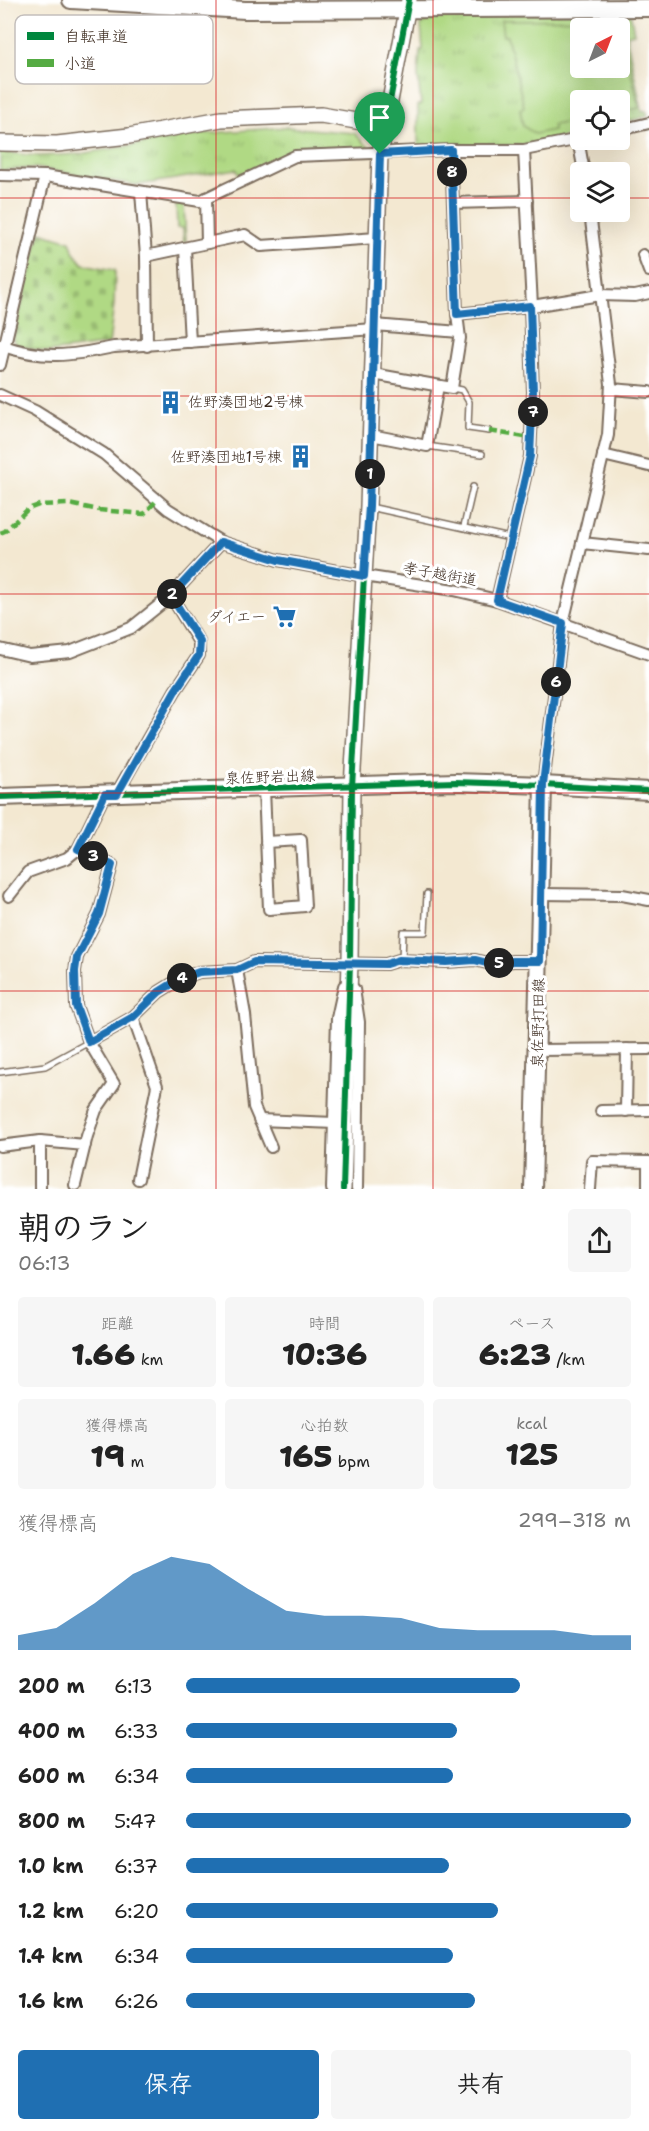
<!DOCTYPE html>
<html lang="ja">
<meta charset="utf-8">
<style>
body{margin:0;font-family:"Shantell Sans","Klee One",sans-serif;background:#f6f6f6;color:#222;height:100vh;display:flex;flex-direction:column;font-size:22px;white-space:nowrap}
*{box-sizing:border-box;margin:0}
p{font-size:20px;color:#767676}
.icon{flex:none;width:33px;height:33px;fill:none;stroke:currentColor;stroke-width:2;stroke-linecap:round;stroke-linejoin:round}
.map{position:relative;height:1189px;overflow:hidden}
.panel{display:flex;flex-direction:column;background:#fff;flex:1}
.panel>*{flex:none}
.needle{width:39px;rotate:42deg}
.tools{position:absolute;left:570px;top:18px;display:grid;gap:12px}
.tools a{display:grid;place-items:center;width:60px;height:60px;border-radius:6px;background:#fff;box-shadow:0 6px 24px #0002;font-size:30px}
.pin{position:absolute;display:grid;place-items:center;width:51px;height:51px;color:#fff;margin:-62px -26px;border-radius:50% 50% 50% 0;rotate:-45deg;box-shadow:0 0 6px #0007}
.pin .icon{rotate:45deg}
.km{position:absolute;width:30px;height:30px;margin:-15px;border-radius:50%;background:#222;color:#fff;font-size:16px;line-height:30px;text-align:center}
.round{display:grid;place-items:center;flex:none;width:63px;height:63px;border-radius:6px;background:#f6f6f6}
.overview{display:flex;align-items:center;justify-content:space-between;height:102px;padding:0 18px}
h1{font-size:33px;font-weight:800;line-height:45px}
.figures{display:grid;grid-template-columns:repeat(3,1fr);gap:9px;height:102px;padding:6px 18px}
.figures div{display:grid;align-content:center;border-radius:6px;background:#f6f6f6;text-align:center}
.figures b{font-size:30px;font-weight:800}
.figures small{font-size:16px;font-weight:400}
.figures p{font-size:16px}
.chart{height:168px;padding:12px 18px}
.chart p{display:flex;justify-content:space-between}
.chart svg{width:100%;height:108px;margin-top:6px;fill:#1f6fb2;opacity:.7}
.button{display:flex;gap:12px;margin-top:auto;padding:12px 18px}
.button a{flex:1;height:69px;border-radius:6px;background:#1f6fb2;color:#fff;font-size:24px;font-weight:800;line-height:69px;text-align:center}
.button a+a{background:#f6f6f6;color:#222}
ul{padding:0 18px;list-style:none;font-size:20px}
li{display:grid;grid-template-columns:96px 72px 1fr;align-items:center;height:45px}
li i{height:15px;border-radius:8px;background:#1f6fb2}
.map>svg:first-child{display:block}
.grass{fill:url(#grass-tufts);stroke:#768251;stroke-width:1.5;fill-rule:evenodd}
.cemetery{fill:url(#cemetery-stones);stroke:#768251;stroke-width:1.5}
.garden{fill:#b0d984;stroke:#768251;stroke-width:1.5;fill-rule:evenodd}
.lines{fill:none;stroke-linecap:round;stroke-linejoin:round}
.lane-casing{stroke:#7b6c5d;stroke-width:8}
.street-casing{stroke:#7b6c5d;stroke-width:14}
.secondary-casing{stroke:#7b6c5d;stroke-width:18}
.primary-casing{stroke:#7b6c5d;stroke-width:20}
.lane{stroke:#fff;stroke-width:5}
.street{stroke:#fff;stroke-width:10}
.secondary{stroke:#fff;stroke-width:15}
.primary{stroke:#fff;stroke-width:16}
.quiet{stroke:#55ab43;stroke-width:4.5;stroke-dasharray:9 4.5;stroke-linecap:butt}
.cycleway-casing{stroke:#fff;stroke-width:10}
.cycleway{stroke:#00873e;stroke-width:6}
.route-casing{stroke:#fff;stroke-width:12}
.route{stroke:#1f6fb2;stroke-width:8}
.grid{fill:none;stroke:#d62828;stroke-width:1.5;stroke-opacity:0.55}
.labels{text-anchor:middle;stroke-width:6;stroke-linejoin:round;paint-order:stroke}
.poi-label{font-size:15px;fill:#3b2a1e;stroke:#fff;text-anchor:end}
.street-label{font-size:15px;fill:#3b2a1e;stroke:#fff}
.key{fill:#fff;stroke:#c4bfbc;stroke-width:1.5}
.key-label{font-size:16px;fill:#3b2a1e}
</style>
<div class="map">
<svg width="649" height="1189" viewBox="0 0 649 1189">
<defs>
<pattern id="grass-tufts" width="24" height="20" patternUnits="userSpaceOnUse" patternTransform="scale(1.5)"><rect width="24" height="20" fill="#b0d984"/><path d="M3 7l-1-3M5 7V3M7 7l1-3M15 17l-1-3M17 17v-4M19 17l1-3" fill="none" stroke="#98ba72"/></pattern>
<pattern id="cemetery-stones" width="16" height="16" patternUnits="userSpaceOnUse" patternTransform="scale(1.5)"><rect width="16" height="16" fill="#b0d984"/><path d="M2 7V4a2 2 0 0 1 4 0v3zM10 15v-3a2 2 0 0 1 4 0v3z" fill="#98ba72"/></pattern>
</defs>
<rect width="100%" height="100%" fill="#fff"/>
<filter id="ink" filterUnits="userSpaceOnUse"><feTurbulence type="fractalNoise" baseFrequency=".0167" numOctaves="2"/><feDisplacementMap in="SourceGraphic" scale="12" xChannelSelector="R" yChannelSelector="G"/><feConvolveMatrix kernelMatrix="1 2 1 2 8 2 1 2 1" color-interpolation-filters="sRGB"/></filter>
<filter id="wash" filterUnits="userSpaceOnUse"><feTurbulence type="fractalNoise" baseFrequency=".008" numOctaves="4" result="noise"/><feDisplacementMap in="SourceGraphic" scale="24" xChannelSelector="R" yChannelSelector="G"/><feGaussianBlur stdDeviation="1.35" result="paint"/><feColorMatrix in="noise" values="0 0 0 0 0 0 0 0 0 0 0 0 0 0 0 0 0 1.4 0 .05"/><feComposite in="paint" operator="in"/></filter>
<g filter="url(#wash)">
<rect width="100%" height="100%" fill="#f3e8d1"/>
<g class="grass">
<path d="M630 12 634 33 626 35 642 111H646L648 116 620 123V100H580V133L533 145 418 147V105H421L418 75 420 50H423L421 25 431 15ZM580 28H620V68H580Z"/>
<polygon points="286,127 354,133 368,146 368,150 295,154 240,177 236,169 138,185 37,168 0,170 0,152 39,156 80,154 201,134"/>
<polygon points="176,202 184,203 186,244 184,245 183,228 177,228"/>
</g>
<polygon class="cemetery" points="40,232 70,241 74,253 83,264 115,270 114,304 109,344 48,352 16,345 13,339"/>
<path class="garden" d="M619 19 639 108 620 112V100H580V120L553 125V130L535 134 523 126 520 109 524 107 507 36H503L501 20ZM580 28H620V68H580Z"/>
</g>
<g filter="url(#ink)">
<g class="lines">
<defs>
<g id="lane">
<polyline points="452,388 462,390 469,402 468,428 489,431"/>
<polyline points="427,446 482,454"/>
<polyline points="370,507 510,538"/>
<polyline points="464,526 473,487"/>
<polyline points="402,960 403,932 425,932 427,894"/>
<polyline points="0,1072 45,1066 89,1042"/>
</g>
<g id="street">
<polyline points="620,130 649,123"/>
<polyline points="578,139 584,172"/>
<polyline points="524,150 532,306"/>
<polyline points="0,175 45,176 200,201 295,156 451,150 524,150 580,139"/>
<polyline points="141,192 146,256 147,346"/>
<polyline points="206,198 207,243"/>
<polyline points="453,203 527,201"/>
<polyline points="185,248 190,342"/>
<polyline points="643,255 649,271"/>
<polyline points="146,256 245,235 261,246 377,238"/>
<polyline points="457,314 532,306 600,295 635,296 649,293"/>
<polyline points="375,325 459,332"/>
<path d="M0 345C44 360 70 356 114 347L375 329"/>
<polyline points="0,365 45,176"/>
<polyline points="373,374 452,388 460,338 457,314 451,150"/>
<polyline points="611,389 649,392"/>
<polyline points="0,395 35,411 104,454 168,509 221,542 278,560 364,576 454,590 497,600 649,654"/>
<polyline points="371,435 427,446 438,386"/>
<polyline points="603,455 649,466"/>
<polyline points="582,543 649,550"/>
<polyline points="497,600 530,456 533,392 530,306"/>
<polyline points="0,649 30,656 70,652 131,628 171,596 221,542"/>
<polyline points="543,785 563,623 608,435 611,384 590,212"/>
<polyline points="264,789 269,909 305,906 301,840 266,842"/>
<polyline points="117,793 175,691 199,655 199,642 171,596"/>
<polyline points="541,894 622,895 649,900"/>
<polyline points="9,896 28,872 67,858 78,849 105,794"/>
<polyline points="237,970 245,1015 254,1107 271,1147"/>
<polyline points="354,989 359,1022 357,1189"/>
<polyline points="133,1017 157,1086 138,1179"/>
<polyline points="89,1042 133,1017 159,992 180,979 199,972 237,970 254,962 386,964 399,960 446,962 475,960 491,964 513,961 540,961"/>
<polyline points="538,1050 649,1049"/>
<polyline points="601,1111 649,1110"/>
<polyline points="626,1111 627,1049"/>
<polyline points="259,1120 335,1123"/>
<polyline points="40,1141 85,1145"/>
<polyline points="0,1146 40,1141 40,1189"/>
<polyline points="648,1162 648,1189"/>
<polyline points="75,1185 87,1136 96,1110 114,1084 89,1042 76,1006 75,971 77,957 99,914 112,865 78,849"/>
<polyline points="332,1189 337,1018 344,986"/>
<polyline points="590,1189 592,1161 649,1162"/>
</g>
<g id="secondary">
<polyline points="0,143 57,144 129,136 221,119 321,115 385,126"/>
<polyline points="343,1189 350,962 352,787 368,506 380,154 409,0"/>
</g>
<g id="primary">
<polyline points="71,0 245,10 649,8"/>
<polyline points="0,797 455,782 543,785 649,791"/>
<polyline points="533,1189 543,785"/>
</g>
</defs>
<use href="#lane" class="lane-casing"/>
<use href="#street" class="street-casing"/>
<use href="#secondary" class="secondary-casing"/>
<use href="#primary" class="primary-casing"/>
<use href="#lane" class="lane"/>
<use href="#street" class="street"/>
<use href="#secondary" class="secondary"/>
<use href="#primary" class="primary"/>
<g class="quiet">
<polyline points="489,431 531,438"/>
<polyline points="0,533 5,531 28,509 39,505 69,504 99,510 144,514 157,500"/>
</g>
<defs>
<g id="cycleway">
<polyline points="0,797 455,782 543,785 649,791"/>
<polyline points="343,1189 350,962 352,787 368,506 380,154 409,0"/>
</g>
</defs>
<use href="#cycleway" class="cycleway-casing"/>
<use href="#cycleway" class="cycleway"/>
</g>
</g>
<g class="lines" filter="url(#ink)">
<defs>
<polygon id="route" points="451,150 457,314 530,306 533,392 530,456 497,600 563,623 543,784 540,961 513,961 491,964 475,960 446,962 399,960 386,964 254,962 237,970 199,972 180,979 159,992 133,1017 89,1042 76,1006 75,971 77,957 99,914 112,865 78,849 105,794 117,794 175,691 199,655 200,642 171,596 221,542 278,560 364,576 369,506 380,154"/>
</defs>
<use href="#route" class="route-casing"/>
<use href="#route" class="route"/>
</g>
<path class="grid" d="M216 0V1189M433 0V1189M0 198H580M620 198H649M0 396H649M0 594H649M0 793H649M0 991H649"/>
<defs>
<symbol id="building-bare" viewBox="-9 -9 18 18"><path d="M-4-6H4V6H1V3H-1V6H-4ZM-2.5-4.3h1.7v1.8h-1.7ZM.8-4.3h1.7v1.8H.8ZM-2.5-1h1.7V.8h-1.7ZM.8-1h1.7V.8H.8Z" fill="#1f6fb2" stroke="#fff" stroke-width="2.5" paint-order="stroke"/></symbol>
<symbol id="supermarket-bare" viewBox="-9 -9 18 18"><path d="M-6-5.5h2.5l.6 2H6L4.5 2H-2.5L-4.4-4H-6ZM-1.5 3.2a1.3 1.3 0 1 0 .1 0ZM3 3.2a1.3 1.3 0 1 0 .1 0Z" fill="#1f6fb2" stroke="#fff" stroke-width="2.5" paint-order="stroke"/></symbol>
</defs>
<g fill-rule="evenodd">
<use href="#building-bare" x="154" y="386" width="33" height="33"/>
<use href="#building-bare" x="284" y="440" width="33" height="33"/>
<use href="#supermarket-bare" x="268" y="600" width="33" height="33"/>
</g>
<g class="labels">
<g class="poi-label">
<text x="188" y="407" text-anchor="start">佐野湊団地2号棟</text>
<text x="282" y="462">佐野湊団地1号棟</text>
<text x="266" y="622">ダイエー</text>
</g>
<g class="street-label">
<text transform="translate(440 574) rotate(10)" y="5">孝子越街道</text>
<text transform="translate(270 777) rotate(-2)" y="5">泉佐野岩出線</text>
<text transform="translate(538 1023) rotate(-89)" y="5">泉佐野打田線</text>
</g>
</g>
<rect x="15" y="15" width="198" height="69" rx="9" class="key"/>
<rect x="27" y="32" width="27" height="8" fill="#00873e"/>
<rect x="27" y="59" width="27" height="8" fill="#55ab43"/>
<g class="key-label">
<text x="64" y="42">自転車道</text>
<text x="64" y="69">小道</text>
</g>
</svg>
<div class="tools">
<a><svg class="needle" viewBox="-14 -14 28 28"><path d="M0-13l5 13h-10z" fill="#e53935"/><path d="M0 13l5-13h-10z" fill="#767676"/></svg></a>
<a><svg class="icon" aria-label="locate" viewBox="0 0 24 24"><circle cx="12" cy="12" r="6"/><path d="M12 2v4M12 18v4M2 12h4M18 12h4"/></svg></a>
<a><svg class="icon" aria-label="layers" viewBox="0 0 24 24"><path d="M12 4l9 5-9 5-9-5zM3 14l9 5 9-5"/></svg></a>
</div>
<div class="pin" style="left:380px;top:154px;background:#1e9e55"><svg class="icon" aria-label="arrive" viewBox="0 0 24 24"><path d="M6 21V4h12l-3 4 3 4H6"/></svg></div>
<b class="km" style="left:370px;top:474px">1</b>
<b class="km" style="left:172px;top:594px">2</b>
<b class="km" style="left:93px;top:856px">3</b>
<b class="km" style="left:182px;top:978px">4</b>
<b class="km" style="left:499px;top:963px">5</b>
<b class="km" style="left:556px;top:682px">6</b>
<b class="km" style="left:533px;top:412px">7</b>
<b class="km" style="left:452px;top:172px">8</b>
</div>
<section class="panel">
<div class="overview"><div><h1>朝のラン</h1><p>06:13</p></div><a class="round"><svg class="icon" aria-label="share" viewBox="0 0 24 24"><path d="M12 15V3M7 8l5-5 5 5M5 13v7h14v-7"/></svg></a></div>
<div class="figures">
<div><p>距離</p><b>1.66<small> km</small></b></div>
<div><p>時間</p><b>10:36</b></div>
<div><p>ペース</p><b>6:23<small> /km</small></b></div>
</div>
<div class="figures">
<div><p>獲得標高</p><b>19<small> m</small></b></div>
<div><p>心拍数</p><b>165<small> bpm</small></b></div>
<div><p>kcal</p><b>125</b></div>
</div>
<div class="chart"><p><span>獲得標高</span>299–318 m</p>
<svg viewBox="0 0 160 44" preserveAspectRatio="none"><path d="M0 44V38L10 35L20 25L30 13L40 6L50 9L60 19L70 28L80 30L90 30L100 31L110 35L120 36L130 36L140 36L150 38L160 38V44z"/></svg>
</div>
<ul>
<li><b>200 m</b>6:13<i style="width:75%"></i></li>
<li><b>400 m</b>6:33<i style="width:61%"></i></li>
<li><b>600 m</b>6:34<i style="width:60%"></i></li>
<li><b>800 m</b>5:47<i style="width:100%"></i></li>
<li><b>1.0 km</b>6:37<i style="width:59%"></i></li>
<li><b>1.2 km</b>6:20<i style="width:70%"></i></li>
<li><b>1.4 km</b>6:34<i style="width:60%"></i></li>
<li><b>1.6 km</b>6:26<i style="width:65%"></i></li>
</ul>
<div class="button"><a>保存</a><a>共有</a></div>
</section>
